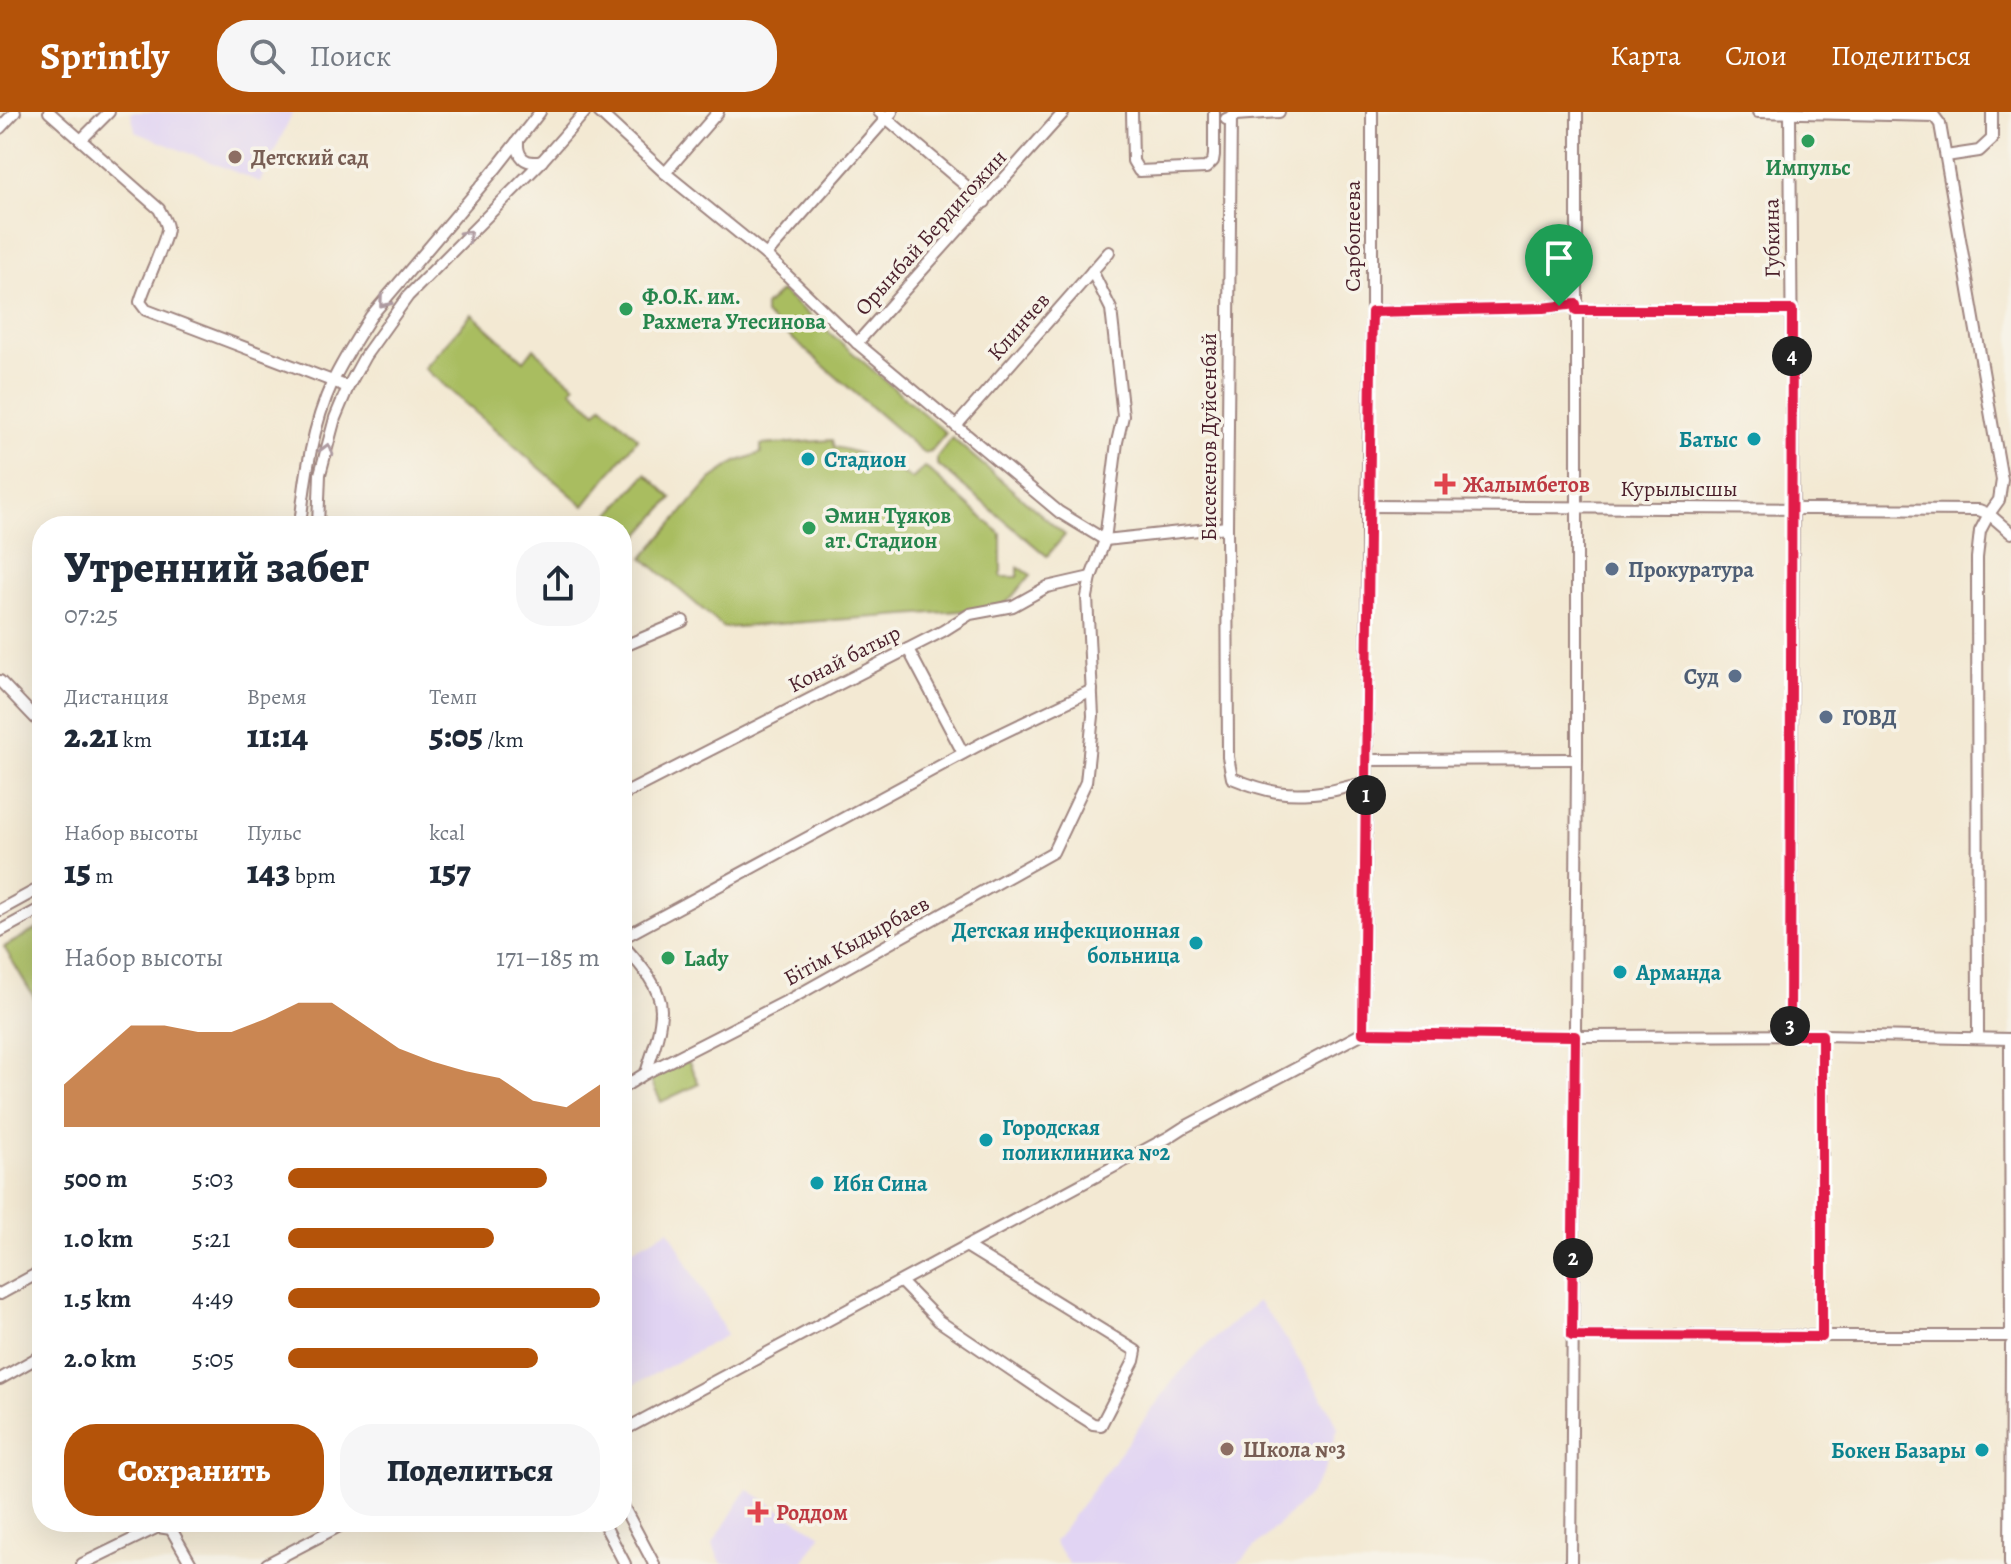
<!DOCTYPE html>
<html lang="ru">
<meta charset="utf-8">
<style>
body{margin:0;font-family:Alegreya,serif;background:#f6f6f7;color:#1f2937;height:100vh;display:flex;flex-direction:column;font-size:30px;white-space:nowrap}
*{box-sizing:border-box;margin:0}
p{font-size:26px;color:#747a83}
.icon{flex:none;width:44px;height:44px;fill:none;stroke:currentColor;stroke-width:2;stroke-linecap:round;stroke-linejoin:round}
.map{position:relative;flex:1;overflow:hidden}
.details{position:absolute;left:32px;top:404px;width:600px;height:1016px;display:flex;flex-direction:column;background:#fff;border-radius:32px;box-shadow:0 8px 32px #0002}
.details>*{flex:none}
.pin{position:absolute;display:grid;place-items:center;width:68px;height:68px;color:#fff;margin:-82px -34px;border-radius:50% 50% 50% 0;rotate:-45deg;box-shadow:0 0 8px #0007}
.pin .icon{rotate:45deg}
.km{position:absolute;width:40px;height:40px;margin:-20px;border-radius:50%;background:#222;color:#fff;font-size:22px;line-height:40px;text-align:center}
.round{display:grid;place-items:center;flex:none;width:84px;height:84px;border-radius:32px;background:#f6f6f7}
.head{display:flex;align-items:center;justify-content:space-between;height:136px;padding:0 32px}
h1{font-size:44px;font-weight:800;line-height:60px}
.stats{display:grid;grid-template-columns:repeat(3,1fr);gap:12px;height:136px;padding:8px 32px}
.stats div{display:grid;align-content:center}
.stats b{font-size:34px;font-weight:800}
.stats small{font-size:22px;font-weight:400}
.stats p{font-size:22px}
.chart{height:224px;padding:16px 32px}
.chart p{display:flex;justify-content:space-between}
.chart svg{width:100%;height:144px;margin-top:8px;fill:#b45309;opacity:.7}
.primary-button{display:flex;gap:16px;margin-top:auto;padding:16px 32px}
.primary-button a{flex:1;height:92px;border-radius:32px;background:#b45309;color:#fff;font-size:32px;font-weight:800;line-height:92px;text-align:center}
.primary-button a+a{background:#f6f6f7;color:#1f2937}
ul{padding:0 32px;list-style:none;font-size:26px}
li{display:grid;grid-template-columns:128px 96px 1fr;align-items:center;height:60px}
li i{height:20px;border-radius:10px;background:#b45309}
header{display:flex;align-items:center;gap:48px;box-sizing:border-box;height:112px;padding:0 40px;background:#b45309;color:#fff}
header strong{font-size:38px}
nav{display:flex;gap:44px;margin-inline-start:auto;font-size:28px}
.search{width:560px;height:72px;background:#f6f6f7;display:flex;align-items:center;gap:20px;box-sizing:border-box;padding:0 28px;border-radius:32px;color:#747a83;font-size:30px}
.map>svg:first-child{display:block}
.built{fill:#e1d4f3}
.green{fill:#a9bd61;stroke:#7a6e46;stroke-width:2}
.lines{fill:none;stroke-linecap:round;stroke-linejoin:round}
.minor-casing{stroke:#9e847f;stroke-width:14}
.minor{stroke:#fff;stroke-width:10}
.oneway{stroke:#ae9aa0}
.route-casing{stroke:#fff;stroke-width:16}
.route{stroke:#e11d48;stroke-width:10}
.leisure-dot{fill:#2e9e5b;stroke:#f7f3e8;stroke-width:3}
.education-dot{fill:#8d6e63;stroke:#f7f3e8;stroke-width:3}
.culture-dot{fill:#0f9aa8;stroke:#f7f3e8;stroke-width:3}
.health-dot{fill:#e0444e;stroke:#f7f3e8;stroke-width:3}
.service-dot{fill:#5c6f8a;stroke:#f7f3e8;stroke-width:3}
.labels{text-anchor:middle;stroke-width:7;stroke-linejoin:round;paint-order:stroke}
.education-label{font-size:22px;font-weight:bold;fill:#785e54;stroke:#f7f3e8;text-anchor:start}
.leisure-label{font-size:22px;font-weight:bold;fill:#27864d;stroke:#f7f3e8;text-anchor:start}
.street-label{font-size:22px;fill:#4a1f2b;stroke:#f7f3e8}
.culture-label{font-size:22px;font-weight:bold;fill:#0d838f;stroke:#f7f3e8;text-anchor:start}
.health-label{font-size:22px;font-weight:bold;fill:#be3a42;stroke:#f7f3e8;text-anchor:start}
.service-label{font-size:22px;font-weight:bold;fill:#4e5e75;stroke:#f7f3e8;text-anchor:start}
</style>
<header>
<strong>Sprintly</strong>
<div class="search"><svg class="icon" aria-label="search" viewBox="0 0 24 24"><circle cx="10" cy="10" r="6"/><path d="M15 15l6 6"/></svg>Поиск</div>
<nav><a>Карта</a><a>Слои</a><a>Поделиться</a></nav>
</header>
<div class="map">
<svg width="2011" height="1452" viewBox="0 0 2011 1452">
<rect width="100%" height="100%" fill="#f7f3e8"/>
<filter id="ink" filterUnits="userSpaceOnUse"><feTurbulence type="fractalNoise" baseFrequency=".0125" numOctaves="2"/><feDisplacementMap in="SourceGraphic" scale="16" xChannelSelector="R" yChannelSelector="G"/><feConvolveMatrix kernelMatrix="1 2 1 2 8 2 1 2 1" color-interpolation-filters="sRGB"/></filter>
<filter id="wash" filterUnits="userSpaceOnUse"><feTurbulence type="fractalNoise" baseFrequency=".006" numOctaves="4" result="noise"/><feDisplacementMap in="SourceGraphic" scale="32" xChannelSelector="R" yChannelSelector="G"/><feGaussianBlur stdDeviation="1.8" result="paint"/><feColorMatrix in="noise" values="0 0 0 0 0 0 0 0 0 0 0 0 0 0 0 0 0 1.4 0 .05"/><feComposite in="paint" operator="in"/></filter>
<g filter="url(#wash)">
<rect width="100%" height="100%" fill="#f3e9d3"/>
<g class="built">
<polygon points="130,0 293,0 260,70 136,20"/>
<polygon points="669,1118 727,1223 622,1279 622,1143"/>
<polygon points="1258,1189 1279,1216 1332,1302 1338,1316 1325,1358 1308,1384 1237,1452 1069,1452 1054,1430 1175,1266 1202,1237"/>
<polygon points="747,1377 821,1423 802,1452 722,1452 712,1433"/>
</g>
<g class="green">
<polygon points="781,179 946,321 931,339 924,341 765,203 765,194"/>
<polygon points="472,202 524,249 534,236 552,255 575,273 571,278 596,300 602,293 638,326 584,394 424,256"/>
<polygon points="952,326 1065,423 1047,444 937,352 937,345"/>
<path d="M832 328 834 335C858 339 891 353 912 367L925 355 1001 422V465H1018V455L1031 463 1002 496 724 516 643 446 711 367 736 350 761 341V333Z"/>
<polygon points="646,362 672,386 629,435 622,428 622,414 607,414 603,410"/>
<polygon points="42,814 42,899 4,835"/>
<polygon points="688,949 699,972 661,990 650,967"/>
</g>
</g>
<g filter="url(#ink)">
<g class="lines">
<defs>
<g id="minor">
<path d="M49 0 159 97C162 103 166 109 167 115 168 126 144 174 140 190L146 198 348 275"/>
<polyline points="599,0 665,61 766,143 857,231 1059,400 1105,428 1227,415"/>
<polyline points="879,0 985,90"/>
<polyline points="1132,0 1133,49 1139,59 1206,56 1213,49 1214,43 1214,0"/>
<polyline points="1758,0 1934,4 1940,12 2002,368 1999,388 1989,402 1980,419 1977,446 1978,925"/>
<polyline points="1790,1 1793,397 1790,923"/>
<path d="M1231 6 1227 415 1228 645 1232 666C1269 681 1289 685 1329 679 1343 677 1351 672 1366 672"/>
<polyline points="1226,7 1235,3 1279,0"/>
<polyline points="0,16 15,0"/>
<polyline points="81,28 109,0"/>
<path d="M518 29C517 45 525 53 542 49"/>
<polyline points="1946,44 1979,39 1992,27 1992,0"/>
<polyline points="665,61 718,0"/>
<polyline points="766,143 892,0"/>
<polyline points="1576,198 1792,198"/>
<polyline points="1372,200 1543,196 1576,192"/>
<polyline points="857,231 1064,0"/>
<polyline points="956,314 1109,140"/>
<polyline points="1367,394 1979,398 1989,402 2011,421"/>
<path d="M300 414C305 365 312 314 333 269 344 246 358 225 371 204L497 55 540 0"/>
<polyline points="318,414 320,362 335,306 348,275 365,244 408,184 542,49 585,0"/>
<polyline points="622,535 683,509"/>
<polyline points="908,537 963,641"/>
<polyline points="0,569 42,613"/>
<polyline points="1367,648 1577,647"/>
<polyline points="622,683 943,519 970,502 1013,494 1047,475 1091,465"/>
<polyline points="0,798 42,775"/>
<polyline points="0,819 42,796"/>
<polyline points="622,826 988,628 1092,578"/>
<path d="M622 832C637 849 661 874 661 898 661 920 652 941 646 961"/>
<polyline points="1363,921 1367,648 1367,394 1372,200 1372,0"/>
<polyline points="1822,923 1822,1225"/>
<polyline points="2010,927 2011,1220"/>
<polyline points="622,976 646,961 787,889 1053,740 1086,670 1093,604 1087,485 1091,465 1105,428 1117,330 1123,304 1111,197 1092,159"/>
<polyline points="901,1170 939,1209 1063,1293 1093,1312 1101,1313 1134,1249 1136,1239 966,1134"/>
<polyline points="0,1182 42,1159"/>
<polyline points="1572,1224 2011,1224"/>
<polyline points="0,1267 42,1243"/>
<polyline points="622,1319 1169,1025 1183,1016 1363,921 1575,924 1822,923 2011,927"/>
<polyline points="622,1392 654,1452"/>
<polyline points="603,1410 625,1452"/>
<polyline points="82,1452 158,1415 171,1417 191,1452"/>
<polyline points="267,1452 347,1410"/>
<polyline points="1571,1452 1577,647 1577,0"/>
<polyline points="2010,1452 2011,1233"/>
</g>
</defs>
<use href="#minor" class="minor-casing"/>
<use href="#minor" class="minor"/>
</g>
<defs><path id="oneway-chevron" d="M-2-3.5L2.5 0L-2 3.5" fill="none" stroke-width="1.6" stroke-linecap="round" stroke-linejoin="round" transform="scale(2)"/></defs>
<g class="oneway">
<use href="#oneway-chevron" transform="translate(467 123) rotate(-46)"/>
<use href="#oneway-chevron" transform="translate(384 190) rotate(130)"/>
<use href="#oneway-chevron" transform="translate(327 337) rotate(-75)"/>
</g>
</g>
<g class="lines" filter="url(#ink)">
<defs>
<path id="route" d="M1576 192V198H1792L1790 923H1822V1225L1572 1224 1575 924 1363 921C1366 680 1367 440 1372 200L1543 196Z"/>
</defs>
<use href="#route" class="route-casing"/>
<use href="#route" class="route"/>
</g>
<g class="leisure-dot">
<circle cx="1808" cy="29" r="8"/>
<circle cx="626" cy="197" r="8"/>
<circle cx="809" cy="416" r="8"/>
<circle cx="668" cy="846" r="8"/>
</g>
<g class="education-dot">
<circle cx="235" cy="45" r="8"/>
<circle cx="1227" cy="1337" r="8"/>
</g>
<g class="culture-dot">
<circle cx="1754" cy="327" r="8"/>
<circle cx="808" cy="347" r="8"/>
<circle cx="1196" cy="831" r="8"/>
<circle cx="1620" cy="860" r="8"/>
<circle cx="986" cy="1028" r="8"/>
<circle cx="817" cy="1071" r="8"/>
<circle cx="1982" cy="1338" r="8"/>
</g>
<g class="health-dot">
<path d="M1441 360h8v8h8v8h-8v8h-8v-8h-8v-8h8z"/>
<path d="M754 1388h8v8h8v8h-8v8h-8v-8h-8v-8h8z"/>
</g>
<g class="service-dot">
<circle cx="1612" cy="457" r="8"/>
<circle cx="1735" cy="564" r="8"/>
<circle cx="1826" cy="605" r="8"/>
</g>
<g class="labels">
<g class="education-label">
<text x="251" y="53">Детский сад</text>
<text x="1243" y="1345">Школа №3</text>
</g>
<g class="leisure-label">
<text x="1808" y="63" text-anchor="middle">Импульс</text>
<text x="642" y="192">Ф.О.К. им.<tspan x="642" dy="25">Рахмета Утесинова</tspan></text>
<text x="825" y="411">Әмин Тұяқов<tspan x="825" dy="25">ат. Стадион</tspan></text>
<text x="684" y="854">Lady</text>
</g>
<g class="street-label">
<text transform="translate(930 120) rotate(-48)" y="8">Орынбай Бердигожин</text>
<text transform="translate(1352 124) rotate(-90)" y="8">Сарбопеева</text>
<text transform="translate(1771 126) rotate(-91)" y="8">Губкина</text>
<text transform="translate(1018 214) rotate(-49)" y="8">Клинчев</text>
<text transform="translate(1208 325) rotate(-90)" y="8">Бисекенов Дуйсенбай</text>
<text x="1679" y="384">Курылысшы</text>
<text transform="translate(844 546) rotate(-27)" y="8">Конай батыр</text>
<text transform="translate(856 828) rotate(-29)" y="8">Бiтiм Кыдырбаев</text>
</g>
<g class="culture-label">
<text x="1738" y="335" text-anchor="end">Батыс</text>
<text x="824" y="355">Стадион</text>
<text x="1180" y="826" text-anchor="end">Детская инфекционная<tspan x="1180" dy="25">больница</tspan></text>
<text x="1636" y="868">Арманда</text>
<text x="1002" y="1023">Городская<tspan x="1002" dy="25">поликлиника №2</tspan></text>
<text x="833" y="1079">Ибн Сина</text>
<text x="1966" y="1346" text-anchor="end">Бокен Базары</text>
</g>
<g class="health-label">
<text x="1463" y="380">Жалымбетов</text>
<text x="776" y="1408">Роддом</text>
</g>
<g class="service-label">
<text x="1628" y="465">Прокуратура</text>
<text x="1719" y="572" text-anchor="end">Суд</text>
<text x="1842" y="613">ГОВД</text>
</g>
</g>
</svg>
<div class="pin" style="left:1559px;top:194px;background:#1e9e55"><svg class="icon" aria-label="arrive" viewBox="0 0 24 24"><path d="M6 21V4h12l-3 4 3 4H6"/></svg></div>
<b class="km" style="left:1366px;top:683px">1</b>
<b class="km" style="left:1573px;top:1146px">2</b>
<b class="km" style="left:1790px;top:914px">3</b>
<b class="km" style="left:1792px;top:244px">4</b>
<section class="details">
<div class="head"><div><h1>Утренний забег</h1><p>07:25</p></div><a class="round"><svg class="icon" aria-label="share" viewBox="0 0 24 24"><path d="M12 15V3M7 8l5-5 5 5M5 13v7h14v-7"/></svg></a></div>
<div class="stats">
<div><p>Дистанция</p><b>2.21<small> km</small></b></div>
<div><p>Время</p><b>11:14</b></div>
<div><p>Темп</p><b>5:05<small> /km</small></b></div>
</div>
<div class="stats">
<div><p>Набор высоты</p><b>15<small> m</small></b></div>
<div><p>Пульс</p><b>143<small> bpm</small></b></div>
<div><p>kcal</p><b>157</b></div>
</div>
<div class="chart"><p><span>Набор высоты</span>171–185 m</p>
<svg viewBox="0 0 160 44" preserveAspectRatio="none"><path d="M0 44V31L10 22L20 13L30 13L40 15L50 15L60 11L70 6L80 6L90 13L100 20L110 24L120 27L130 29L140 36L150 38L160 31V44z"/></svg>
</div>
<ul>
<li><b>500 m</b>5:03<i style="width:83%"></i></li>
<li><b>1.0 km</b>5:21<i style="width:66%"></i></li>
<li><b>1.5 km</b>4:49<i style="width:100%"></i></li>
<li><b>2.0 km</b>5:05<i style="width:80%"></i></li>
</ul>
<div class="primary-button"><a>Сохранить</a><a>Поделиться</a></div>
</section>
</div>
